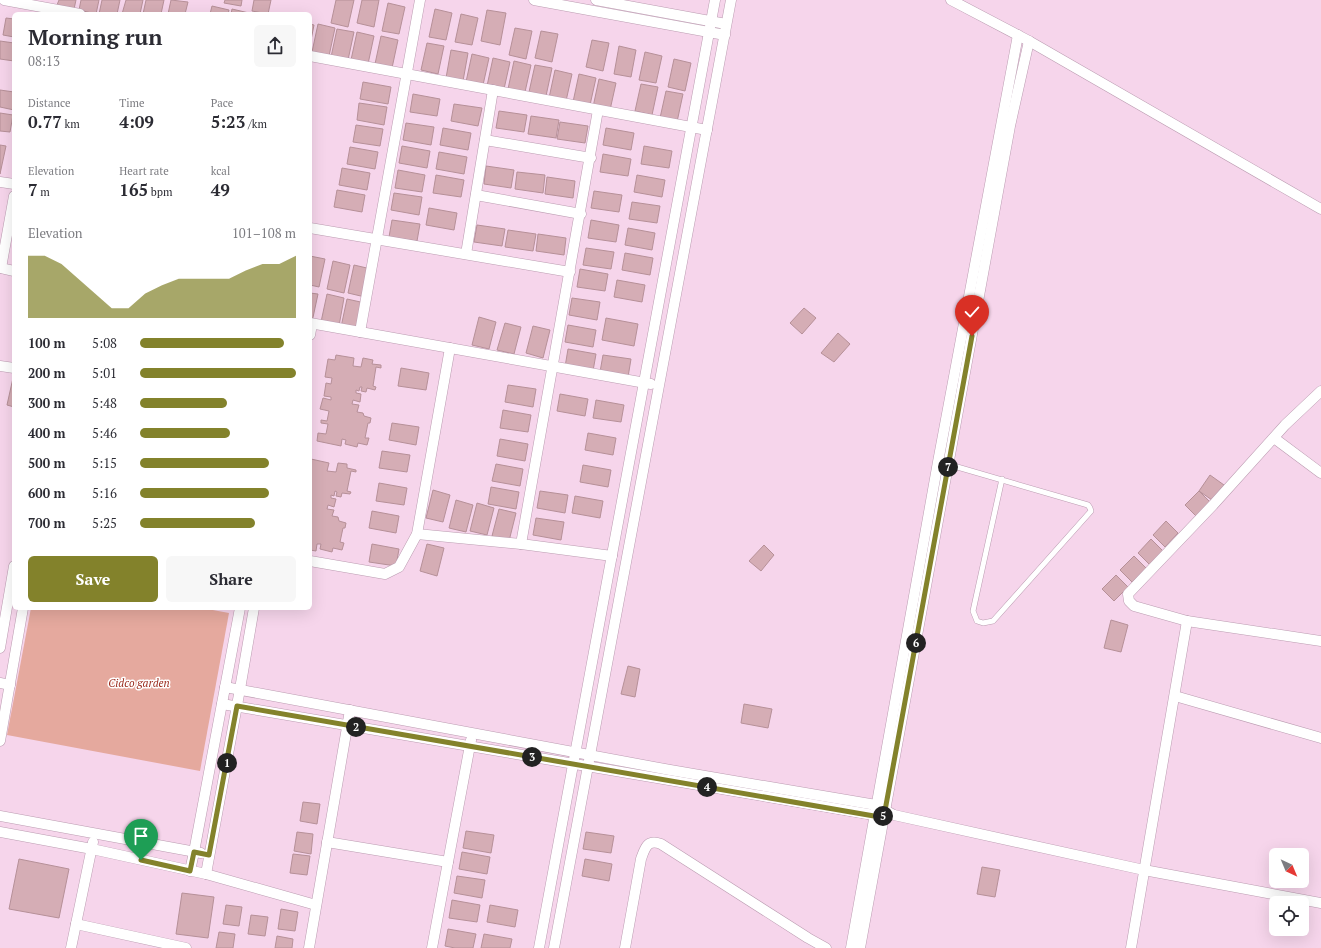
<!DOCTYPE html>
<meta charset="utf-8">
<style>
body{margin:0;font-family:"PT Serif",serif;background:#f7f7f7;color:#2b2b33;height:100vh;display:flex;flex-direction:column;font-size:15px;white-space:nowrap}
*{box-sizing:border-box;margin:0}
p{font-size:13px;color:#7c7c81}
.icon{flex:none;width:22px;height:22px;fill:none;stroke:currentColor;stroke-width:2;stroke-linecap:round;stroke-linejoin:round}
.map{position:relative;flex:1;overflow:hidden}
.sheet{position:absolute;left:12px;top:12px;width:300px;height:598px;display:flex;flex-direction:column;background:#fff;border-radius:6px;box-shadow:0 4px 16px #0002}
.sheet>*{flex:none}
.needle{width:26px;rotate:136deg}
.fabs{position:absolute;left:1269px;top:848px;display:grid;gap:8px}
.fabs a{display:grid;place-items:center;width:40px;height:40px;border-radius:6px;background:#fff;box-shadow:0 4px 16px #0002;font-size:20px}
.pin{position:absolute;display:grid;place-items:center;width:34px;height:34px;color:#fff;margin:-41px -17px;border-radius:50% 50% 50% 0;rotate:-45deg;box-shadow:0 0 4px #0007}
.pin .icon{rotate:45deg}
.km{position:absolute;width:20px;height:20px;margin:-10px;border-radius:50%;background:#222;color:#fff;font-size:11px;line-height:20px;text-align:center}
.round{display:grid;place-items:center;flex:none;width:42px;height:42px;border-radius:6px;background:#f7f7f7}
.summary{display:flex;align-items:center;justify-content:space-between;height:68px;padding:0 16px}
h1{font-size:22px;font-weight:800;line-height:30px}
.stats{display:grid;grid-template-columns:repeat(3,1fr);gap:6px;height:68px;padding:4px 16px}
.stats div{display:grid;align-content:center}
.stats b{font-size:17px;font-weight:800}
.stats small{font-size:11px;font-weight:400}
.stats p{font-size:11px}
.chart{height:112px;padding:8px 16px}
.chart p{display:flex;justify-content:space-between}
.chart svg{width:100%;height:72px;margin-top:4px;fill:#83822b;opacity:.7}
.button{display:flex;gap:8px;margin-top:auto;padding:8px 16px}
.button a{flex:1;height:46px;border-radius:6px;background:#83822b;color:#fff;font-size:16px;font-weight:800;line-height:46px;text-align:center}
.button a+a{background:#f7f7f7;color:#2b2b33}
ul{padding:0 16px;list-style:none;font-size:13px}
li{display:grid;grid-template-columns:64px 48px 1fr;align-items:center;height:30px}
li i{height:10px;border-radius:5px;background:#83822b}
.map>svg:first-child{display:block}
.green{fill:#e5a99e}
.building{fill:#d5adb5;stroke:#b69098}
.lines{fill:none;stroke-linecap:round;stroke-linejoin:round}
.service-casing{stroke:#bb9cb1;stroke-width:6}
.minor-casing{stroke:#bb9cb1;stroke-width:11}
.service{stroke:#fff;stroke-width:5}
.minor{stroke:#fff;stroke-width:10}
.route-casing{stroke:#fff;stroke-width:8}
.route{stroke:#83822b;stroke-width:5}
.labels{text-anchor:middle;stroke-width:3;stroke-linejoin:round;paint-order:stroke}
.park-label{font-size:11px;font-style:italic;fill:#9a2b1d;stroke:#fff}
</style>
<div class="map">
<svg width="1321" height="948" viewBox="0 0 1321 948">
<rect width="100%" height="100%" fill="#f6d5eb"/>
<polygon class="green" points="31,608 202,608 229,613 200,771 7,735"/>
<g class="building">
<polygon points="59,0 76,0 74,9 57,5"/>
<polygon points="81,0 99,0 96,14 79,10"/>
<polygon points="102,0 120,0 117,14 99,14"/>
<polygon points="126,0 143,0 140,14 122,14"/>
<polygon points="146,0 164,0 161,14 143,14"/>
<polygon points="171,0 188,2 185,14 168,14"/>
<polygon points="225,0 242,0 241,6 224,3"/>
<polygon points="254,0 271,0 268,14 252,11"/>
<polygon points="336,0 354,0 348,27 331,23"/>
<polygon points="362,0 379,0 374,27 357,23"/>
<polygon points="388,3 405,7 399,34 382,31"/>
<polygon points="212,6 229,10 228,14 210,14"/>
<polygon points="232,9 249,13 248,14 231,14"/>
<polygon points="435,9 452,13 446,40 429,37"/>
<polygon points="487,10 506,13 500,45 481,41"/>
<polygon points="461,14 478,18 472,45 455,42"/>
<polygon points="6,18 14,19 14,37 3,35"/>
<polygon points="310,24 314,25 310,45"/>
<polygon points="318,24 335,28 329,56 312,52"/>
<polygon points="515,28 532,31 526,59 509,55"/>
<polygon points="337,29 354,32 348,60 331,57"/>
<polygon points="541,31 558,34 552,62 535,58"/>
<polygon points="357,32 374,36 368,64 351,60"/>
<polygon points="381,36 398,40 392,68 375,64"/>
<polygon points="592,40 609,43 603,71 586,67"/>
<polygon points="0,41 14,43 14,61 0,59"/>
<polygon points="427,43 444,46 438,74 421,70"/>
<polygon points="619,46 636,50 631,77 614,74"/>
<polygon points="451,50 468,53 463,81 446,78"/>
<polygon points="645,52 662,56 656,83 639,80"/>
<polygon points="472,54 489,58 483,85 466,82"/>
<polygon points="493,58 510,62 504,89 487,86"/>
<polygon points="674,59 691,63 685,91 668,87"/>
<polygon points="514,61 531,65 525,92 508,89"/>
<polygon points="535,65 552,68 546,96 529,92"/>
<polygon points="555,70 572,74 566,101 549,98"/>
<polygon points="579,74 596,78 590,105 573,102"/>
<polygon points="599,79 616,83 610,110 593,107"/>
<polygon points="363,82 391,87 388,104 360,99"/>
<polygon points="641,84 658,87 652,115 635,111"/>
<polygon points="0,90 14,92 14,110 0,107"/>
<polygon points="666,91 683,94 677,122 660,118"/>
<polygon points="413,94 440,99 437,116 410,112"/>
<polygon points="359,103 387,107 384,125 357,120"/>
<polygon points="454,104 482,108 478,126 451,121"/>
<polygon points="499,111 527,115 524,132 496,128"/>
<polygon points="0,113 13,115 10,132 0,131"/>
<polygon points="531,116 559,120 556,138 528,134"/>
<polygon points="560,122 588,126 585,143 557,139"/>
<polygon points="406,123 434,127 431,145 403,140"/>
<polygon points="356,125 383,129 380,146 353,142"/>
<polygon points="443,128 471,133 468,150 440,145"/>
<polygon points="606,128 634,133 631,150 603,145"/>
<polygon points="0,145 6,146 0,174"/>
<polygon points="402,146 430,151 427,168 399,163"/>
<polygon points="644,146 672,151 669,168 641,164"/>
<polygon points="350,147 378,152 375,169 347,164"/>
<polygon points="439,152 467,157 464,174 436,169"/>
<polygon points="603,154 631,159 628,176 600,172"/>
<polygon points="486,166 514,170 511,188 484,184"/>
<polygon points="342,168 370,173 367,190 339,185"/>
<polygon points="398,170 425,175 422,192 395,188"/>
<polygon points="517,172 545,175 543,193 515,189"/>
<polygon points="436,175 464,180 461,197 433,193"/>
<polygon points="637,175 665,180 662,197 634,192"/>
<polygon points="547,177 575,181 573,198 545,194"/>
<polygon points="337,190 365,195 362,212 334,207"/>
<polygon points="594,191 622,195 619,212 591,208"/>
<polygon points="394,193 422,197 419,215 391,210"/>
<polygon points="632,202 660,206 657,223 629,219"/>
<polygon points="429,208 457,213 454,230 426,225"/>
<polygon points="392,220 420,224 417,241 389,237"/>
<polygon points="591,220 619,225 616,242 588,238"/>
<polygon points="477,225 505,229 502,246 474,242"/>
<polygon points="628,228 655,233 652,250 625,245"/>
<polygon points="508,230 536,234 533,251 505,247"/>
<polygon points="538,234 566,238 564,255 536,251"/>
<polygon points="586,248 614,252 611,269 583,265"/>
<polygon points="625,253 653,258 650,275 622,270"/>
<polygon points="310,256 325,259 319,287 310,285"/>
<polygon points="333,261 350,265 344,293 327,289"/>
<polygon points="354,265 371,269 365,297 348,293"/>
<polygon points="580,269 608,274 605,291 577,287"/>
<polygon points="617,280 645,285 642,302 614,297"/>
<polygon points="310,293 318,294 312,322 310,321"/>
<polygon points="327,294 344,298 339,326 321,322"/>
<polygon points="572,298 600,302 597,320 569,315"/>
<polygon points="347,299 365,303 359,330 341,327"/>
<polygon points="804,308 816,318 802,334 790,323"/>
<polygon points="479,317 496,322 489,349 472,345"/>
<polygon points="606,318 638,324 634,346 602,340"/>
<polygon points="505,323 521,327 514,354 497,350"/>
<polygon points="568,325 596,330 593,347 565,342"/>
<polygon points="533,326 550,330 543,358 526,353"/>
<polygon points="838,333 850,344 834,362 821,353"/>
<polygon points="568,349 596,354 593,371 565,367"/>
<polygon points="336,355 354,358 353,366 361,367 363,358 373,360 372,364 381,365 381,368 376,367 373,386 376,387 375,390 367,388 366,392 361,391 362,387 360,387 359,391 356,390 356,393 361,394 360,402 353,400 352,404 359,405 357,412 363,413 364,416 371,418 370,423 368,423 365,438 369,438 367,445 358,443 357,447 345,444 346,440 342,439 341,446 317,441 318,433 326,434 328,424 321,423 321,420 327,421 329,411 320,409 323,398 331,400 331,397 324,396 326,383 331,384 332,378 325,377 328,359 335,360"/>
<polygon points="603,355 631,359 628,377 600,372"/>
<polygon points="401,368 429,373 426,390 398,386"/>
<polygon points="13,378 14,378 14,407 7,405"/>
<polygon points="508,385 536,389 533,407 505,402"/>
<polygon points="560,394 588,399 585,416 557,411"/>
<polygon points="596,400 624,405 621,422 593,418"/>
<polygon points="503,410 531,415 528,432 500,428"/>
<polygon points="392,423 419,427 416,445 389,440"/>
<polygon points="588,433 616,438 613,455 585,450"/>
<polygon points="500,439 528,444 525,461 497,456"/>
<polygon points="382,451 410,455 407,472 379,468"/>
<polygon points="311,459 329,463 327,471 336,472 338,463 347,464 347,468 356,470 356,472 351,471 347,491 351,492 350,494 342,493 341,497 336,496 337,492 335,491 334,496 331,495 331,498 336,499 334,507 328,505 327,509 334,510 332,516 338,517 339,521 346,523 345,528 343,528 340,542 344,543 342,550 333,548 332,552 320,549 321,544 317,544 316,551 310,550 310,465"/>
<polygon points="496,464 523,469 520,486 492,481"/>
<polygon points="583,465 611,470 608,487 580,482"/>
<polygon points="1210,475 1224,485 1212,500 1199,491"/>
<polygon points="379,483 407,488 404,505 376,501"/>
<polygon points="491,487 519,492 516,509 488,504"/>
<polygon points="433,490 450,495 443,522 426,518"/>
<polygon points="540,491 568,495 565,513 537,508"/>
<polygon points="1199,491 1211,503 1197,517 1185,505"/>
<polygon points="575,496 603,501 600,518 572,513"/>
<polygon points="456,500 473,505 466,532 449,528"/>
<polygon points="477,503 494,508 487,535 470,531"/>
<polygon points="499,509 516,513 509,541 492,536"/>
<polygon points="372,511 399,516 396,533 369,528"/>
<polygon points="536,518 564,522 561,540 533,535"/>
<polygon points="1166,521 1178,533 1165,547 1153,535"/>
<polygon points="1151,539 1163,551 1150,565 1138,553"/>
<polygon points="372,544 399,549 396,566 369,562"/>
<polygon points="427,544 444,548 437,576 420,571"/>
<polygon points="764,545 774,555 761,571 749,561"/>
<polygon points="1134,556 1146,568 1132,582 1120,570"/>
<polygon points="1116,575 1128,587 1114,601 1102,589"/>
<polygon points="1111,620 1128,625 1121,652 1104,648"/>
<polygon points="628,666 640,669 635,697 621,694"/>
<polygon points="744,704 772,709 768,728 741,723"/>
<polygon points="303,802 320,804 317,824 300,821"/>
<polygon points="466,831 494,835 491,853 463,848"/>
<polygon points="297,832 313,834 311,854 294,851"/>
<polygon points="586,832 614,836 611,853 583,849"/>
<polygon points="462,852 490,857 487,874 459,869"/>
<polygon points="293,854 310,856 307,875 290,873"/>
<polygon points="19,859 69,869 59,918 9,909"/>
<polygon points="585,859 612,864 609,881 582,876"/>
<polygon points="982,867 1000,870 995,897 977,894"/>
<polygon points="457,876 485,880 482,898 454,893"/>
<polygon points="182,893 214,897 208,938 176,934"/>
<polygon points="452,900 480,905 477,922 449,918"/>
<polygon points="226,905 242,907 239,926 223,924"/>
<polygon points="490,905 518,910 515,927 487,922"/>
<polygon points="281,909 298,912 295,931 278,929"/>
<polygon points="251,915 268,917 265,936 248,934"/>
<polygon points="448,929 476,934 473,948 455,948 445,946"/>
<polygon points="219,932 235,934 233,948 216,948"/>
<polygon points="484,934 512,939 510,948 481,948"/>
<polygon points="277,936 293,939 292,948 275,948"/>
</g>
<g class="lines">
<defs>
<polyline id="service" points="947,464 1088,505 1090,508 1091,511 993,621 983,623 977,621 973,611 1002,479"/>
<g id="minor">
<polyline points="4,0 80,14"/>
<polyline points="534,0 725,35"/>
<polyline points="596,0 726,24"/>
<polyline points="951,0 1029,41 1321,209"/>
<polyline points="310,56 707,130"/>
<polyline points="485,140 591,158"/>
<polyline points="0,182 14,184"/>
<polyline points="476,195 581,214"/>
<polyline points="310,228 570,272"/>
<polyline points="466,254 493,90"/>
<polyline points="0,268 14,271"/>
<polyline points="1,268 14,196"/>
<polyline points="310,323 651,384"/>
<polyline points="360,332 420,0"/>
<polyline points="310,335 312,324"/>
<polyline points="0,366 14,368"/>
<polyline points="1321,391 1285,425 1213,505 1128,594 1129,601 1134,606 1187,621 1321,641"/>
<polyline points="1274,438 1321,473"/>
<polyline points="417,534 521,544 612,556"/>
<polyline points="521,544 598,110"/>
<polyline points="310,561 385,574 399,567 417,534 450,348"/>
<polyline points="0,648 14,566"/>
<polyline points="0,683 10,685"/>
<polyline points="225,687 670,770 876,805 894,815 1144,870 1321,903"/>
<polyline points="1175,696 1321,738"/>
<polyline points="222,704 880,816"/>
<polyline points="0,741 23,608"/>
<polyline points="0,816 201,853"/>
<polyline points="0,832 92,849 206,874 316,905"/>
<polyline points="327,842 448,862 432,948"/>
<polyline points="448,862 471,740"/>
<polyline points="190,871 194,852 240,608"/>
<polyline points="206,874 240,689 254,608"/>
<polyline points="76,924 186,948"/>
<polyline points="71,948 93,842"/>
<polyline points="309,948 350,710"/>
<polyline points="539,948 715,0"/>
<polyline points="554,948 731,0"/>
<path d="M625 948 641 859C645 848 647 839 661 844L808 938 826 948"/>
<polyline points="851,948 938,462 1018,35"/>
<polyline points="860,948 1010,126 1029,41"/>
<polyline points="1131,948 1187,621"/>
</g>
</defs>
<use href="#service" class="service-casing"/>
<use href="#minor" class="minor-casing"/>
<use href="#service" class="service"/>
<use href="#minor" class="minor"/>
</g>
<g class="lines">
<defs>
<polyline id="route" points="141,860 190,871 194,852 209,855 237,706 874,816 884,816 972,336"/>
</defs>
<use href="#route" class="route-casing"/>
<use href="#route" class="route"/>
</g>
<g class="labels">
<g class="park-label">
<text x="139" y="687">Cidco garden</text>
</g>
</g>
</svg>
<div class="fabs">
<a><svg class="needle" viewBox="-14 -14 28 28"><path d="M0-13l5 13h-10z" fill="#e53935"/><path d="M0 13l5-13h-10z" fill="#7c7c81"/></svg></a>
<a><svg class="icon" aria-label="locate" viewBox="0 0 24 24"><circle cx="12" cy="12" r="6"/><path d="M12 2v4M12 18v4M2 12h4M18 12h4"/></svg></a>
</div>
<div class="pin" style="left:141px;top:860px;background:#1e9e55"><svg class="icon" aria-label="arrive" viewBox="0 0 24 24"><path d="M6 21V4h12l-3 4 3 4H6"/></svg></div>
<div class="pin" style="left:972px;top:336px;background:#d93025"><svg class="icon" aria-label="check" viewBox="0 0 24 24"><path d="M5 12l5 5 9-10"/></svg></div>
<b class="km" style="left:227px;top:763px">1</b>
<b class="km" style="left:356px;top:727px">2</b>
<b class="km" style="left:532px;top:757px">3</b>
<b class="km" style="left:707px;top:787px">4</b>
<b class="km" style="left:883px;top:816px">5</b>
<b class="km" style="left:916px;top:643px">6</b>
<b class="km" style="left:948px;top:467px">7</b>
<section class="sheet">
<div class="summary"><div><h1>Morning run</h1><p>08:13</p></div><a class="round"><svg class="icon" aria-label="share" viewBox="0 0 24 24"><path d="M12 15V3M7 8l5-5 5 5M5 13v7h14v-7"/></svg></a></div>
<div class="stats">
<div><p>Distance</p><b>0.77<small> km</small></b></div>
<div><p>Time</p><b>4:09</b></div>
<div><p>Pace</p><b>5:23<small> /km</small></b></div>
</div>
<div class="stats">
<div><p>Elevation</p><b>7<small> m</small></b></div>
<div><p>Heart rate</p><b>165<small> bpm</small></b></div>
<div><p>kcal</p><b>49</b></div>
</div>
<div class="chart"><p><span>Elevation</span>101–108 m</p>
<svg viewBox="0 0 160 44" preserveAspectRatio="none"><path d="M0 44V6L10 6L20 11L30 20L40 29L50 38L60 38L70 29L80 24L90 20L100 20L110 20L120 20L130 15L140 11L150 11L160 6V44z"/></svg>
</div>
<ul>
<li><b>100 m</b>5:08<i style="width:92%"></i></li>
<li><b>200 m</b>5:01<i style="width:100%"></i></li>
<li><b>300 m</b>5:48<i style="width:56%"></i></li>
<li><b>400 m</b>5:46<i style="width:58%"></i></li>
<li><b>500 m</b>5:15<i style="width:83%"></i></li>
<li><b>600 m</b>5:16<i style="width:83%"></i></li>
<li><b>700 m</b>5:25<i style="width:74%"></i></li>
</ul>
<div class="button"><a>Save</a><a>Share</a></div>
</section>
</div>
